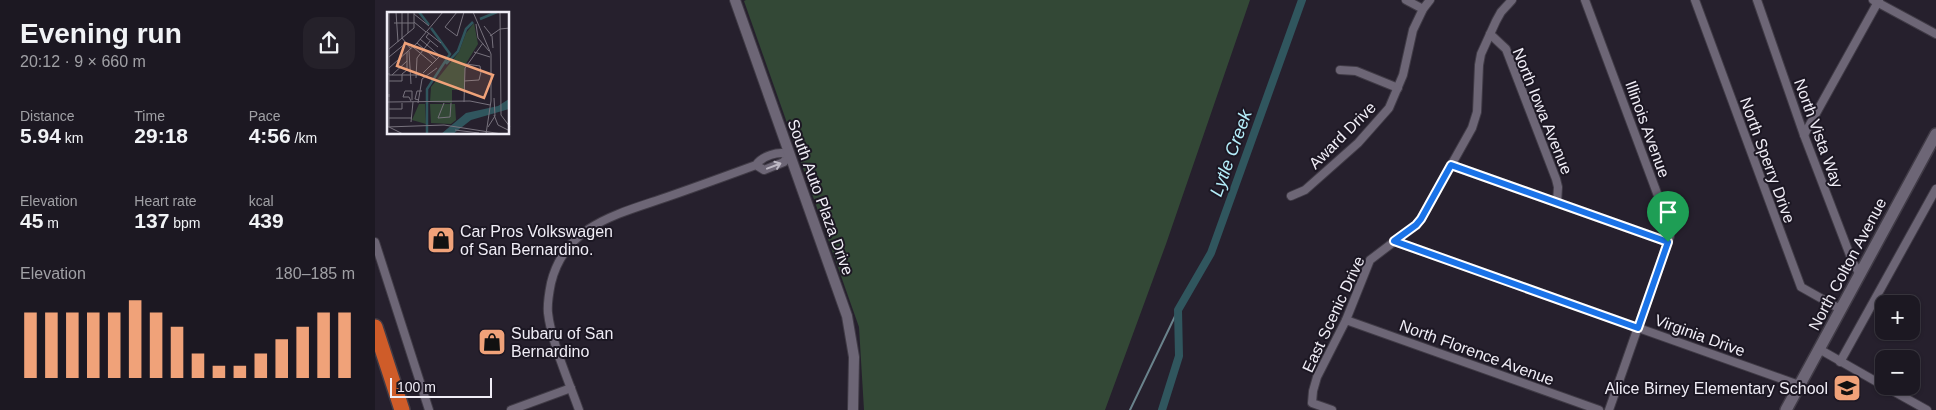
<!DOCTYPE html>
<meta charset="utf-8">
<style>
body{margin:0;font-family:Helvetica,sans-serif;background:#25212a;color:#f1f3f6;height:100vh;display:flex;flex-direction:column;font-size:19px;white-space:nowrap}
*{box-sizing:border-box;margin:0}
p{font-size:16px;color:#a0a0a5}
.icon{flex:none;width:28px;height:28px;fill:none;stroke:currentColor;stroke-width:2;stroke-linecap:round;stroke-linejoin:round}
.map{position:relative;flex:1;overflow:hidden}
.side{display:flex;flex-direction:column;background:#1c1822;width:375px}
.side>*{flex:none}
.fabs{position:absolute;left:1500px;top:295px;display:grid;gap:10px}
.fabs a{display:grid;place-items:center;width:45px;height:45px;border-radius:10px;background:#1c1822;box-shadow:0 1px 4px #0004,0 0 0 1px #3a3740;font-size:25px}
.scale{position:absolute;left:15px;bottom:12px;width:102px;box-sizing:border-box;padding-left:5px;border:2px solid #f0edf6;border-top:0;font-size:14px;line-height:18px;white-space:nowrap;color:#f0edf6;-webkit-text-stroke:4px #1c1723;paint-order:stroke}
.pin{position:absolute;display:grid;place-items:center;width:42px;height:42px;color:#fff;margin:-51px -21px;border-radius:50% 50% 50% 0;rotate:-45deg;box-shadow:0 0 5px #0007}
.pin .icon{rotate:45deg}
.round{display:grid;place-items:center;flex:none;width:52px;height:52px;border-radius:15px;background:#25212a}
.overview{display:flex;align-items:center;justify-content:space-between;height:85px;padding:0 20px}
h1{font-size:28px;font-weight:600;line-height:38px}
.metrics{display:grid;grid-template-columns:repeat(3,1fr);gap:8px;height:85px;padding:5px 20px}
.metrics div{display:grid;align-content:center}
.metrics b{font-size:21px;font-weight:600}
.metrics small{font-size:14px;font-weight:400}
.metrics p{font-size:14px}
.chart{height:140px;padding:10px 20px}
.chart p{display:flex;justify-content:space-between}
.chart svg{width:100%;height:90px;margin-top:5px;stroke:#f0a279;stroke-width:6}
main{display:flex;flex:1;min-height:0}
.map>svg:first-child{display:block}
.green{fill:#334836}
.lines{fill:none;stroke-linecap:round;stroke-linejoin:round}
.stream{stroke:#6a838c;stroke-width:2}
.canal{stroke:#30565e;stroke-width:8}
.minor-casing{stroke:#403b46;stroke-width:10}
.tertiary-casing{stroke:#403b46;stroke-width:12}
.secondary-casing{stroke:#403b46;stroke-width:14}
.motorway-casing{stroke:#403b46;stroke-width:18}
.minor{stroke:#6d6676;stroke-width:8}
.tertiary{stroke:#6d6676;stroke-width:10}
.secondary{stroke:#6d6676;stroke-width:11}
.motorway{stroke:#cf5c29;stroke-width:15}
.oneway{stroke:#bcb7c3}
.route-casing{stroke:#fff;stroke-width:10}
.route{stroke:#1a73e8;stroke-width:6}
.labels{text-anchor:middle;stroke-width:4;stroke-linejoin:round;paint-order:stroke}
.street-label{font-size:16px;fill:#f0edf6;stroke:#1c1723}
.poi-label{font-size:16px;fill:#f0edf6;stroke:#1c1723;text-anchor:start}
.water-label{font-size:18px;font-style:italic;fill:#b5eefa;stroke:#1c1723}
.inset-river{fill:none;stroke:#30565e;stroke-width:2.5}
.inset-road{fill:none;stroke:#77727d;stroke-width:1}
.view{fill:#f0a279;fill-opacity:0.15;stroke:#f0a279;stroke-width:2.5}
.inset-edge{fill:none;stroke:#f0edf6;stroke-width:2.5}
</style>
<main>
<section class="side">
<div class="overview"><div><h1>Evening run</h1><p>20:12 · 9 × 660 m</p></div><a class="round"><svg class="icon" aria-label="share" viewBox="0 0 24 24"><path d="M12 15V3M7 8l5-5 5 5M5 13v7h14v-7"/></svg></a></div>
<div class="metrics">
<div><p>Distance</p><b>5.94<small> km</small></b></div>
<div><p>Time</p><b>29:18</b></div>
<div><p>Pace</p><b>4:56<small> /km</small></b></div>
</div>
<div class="metrics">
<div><p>Elevation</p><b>45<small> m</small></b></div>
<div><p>Heart rate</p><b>137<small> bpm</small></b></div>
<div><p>kcal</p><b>439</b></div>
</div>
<div class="chart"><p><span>Elevation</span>180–185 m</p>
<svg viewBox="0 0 160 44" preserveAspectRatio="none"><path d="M5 44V12M15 44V12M25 44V12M35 44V12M45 44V12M55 44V6M65 44V12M75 44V19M85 44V32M95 44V38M105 44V38M115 44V32M125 44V25M135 44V19M145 44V12M155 44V12"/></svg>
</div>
</section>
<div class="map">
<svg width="1561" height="410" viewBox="0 0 1561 410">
<rect width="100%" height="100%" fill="#26202d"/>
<polygon class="green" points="371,0 875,0 791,244 730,410 489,410 484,327 369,1"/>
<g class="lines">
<polyline class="stream" points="755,410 803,310"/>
<polyline class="canal" points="787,410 804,356 803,310 836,253 927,0"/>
<defs>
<g id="minor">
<polyline points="1031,0 1048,9"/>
<polyline points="1210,0 1295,228 1295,236 1234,410"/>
<polyline points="1320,0 1426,287 1465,309"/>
<polyline points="1382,0 1429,135 1478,263 1485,274"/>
<polyline points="1498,0 1561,34"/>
<polyline points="1115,34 1131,49 1181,179 1183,187 1182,203"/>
<polyline points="965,70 981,71 1023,88"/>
<polyline points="1429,135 1504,0"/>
<polyline points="1076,165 1293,242"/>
<polyline points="916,196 930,190 983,143 1014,108 1028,75 1038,30 1048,9 1055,0"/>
<polyline points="1019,241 1424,385"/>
<polyline points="0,242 54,410"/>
<polyline points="971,320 1224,410"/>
<polyline points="1444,349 1509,386"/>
<polyline points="1465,362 1561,189"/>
<polyline points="1509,386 1552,410"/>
<polyline points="136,410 196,388"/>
<path d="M204 410C194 382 176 341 173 313 172 303 174 293 176 283 190 225 243 214 292 197 321 187 351 176 381 165 387 156 403 151 413 154L409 162 389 170 381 165"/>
<polyline points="957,410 937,403 938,391 942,377 971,320 995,260 1041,225 1046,219 1097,128 1102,112 1104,65 1106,54 1121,21 1126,12 1137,0"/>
</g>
<polyline id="tertiary" points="360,0 472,316 479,357 478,410"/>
<polyline id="secondary" points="1411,410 1561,134"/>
<polyline id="motorway" points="0,327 27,410"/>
</defs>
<use href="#minor" class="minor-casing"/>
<use href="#tertiary" class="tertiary-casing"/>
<use href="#secondary" class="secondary-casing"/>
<use href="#motorway" class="motorway-casing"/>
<use href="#minor" class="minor"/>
<use href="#tertiary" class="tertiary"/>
<use href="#secondary" class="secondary"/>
<use href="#motorway" class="motorway"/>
</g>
<defs><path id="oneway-shaft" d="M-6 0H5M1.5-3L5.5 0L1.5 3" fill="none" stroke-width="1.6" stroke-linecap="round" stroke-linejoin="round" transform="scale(1.25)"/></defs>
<use class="oneway" href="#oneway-shaft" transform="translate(399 166) rotate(-21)"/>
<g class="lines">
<defs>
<polygon id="route" points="1076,165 1293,242 1263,328 1019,241 1041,225 1046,219"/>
</defs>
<use href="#route" class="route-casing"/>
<use href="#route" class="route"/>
</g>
<defs>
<symbol id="shop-square" viewBox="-11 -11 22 22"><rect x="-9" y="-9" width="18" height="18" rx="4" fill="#f0a279" stroke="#1c1723"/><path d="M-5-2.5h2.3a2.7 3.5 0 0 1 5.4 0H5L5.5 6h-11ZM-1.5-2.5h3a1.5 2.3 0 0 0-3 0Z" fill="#111"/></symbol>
<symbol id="school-square" viewBox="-11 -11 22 22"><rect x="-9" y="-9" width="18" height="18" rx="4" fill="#f0a279" stroke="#1c1723"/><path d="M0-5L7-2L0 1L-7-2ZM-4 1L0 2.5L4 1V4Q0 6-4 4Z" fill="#111"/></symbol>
</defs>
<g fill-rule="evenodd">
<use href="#shop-square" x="50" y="224" width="32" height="32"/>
<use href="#shop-square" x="101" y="326" width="32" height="32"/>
<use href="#school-square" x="1456" y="372" width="32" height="32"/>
</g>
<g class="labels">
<g class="street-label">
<text transform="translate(1168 111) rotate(68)" y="6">North Iowa Avenue</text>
<text transform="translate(1273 129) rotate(70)" y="6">Illinois Avenue</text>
<text transform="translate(1444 133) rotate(70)" y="6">North Vista Way</text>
<text transform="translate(967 135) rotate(-45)" y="6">Award Drive</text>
<text transform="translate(1393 160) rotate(70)" y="6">North Sperry Drive</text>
<text transform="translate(446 197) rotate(70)" y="6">South Auto Plaza Drive</text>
<text transform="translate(1472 264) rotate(-62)" y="6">North Colton Avenue</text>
<text transform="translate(958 314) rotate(-65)" y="6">East Scenic Drive</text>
<text transform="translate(1325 335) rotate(20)" y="6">Virginia Drive</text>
<text transform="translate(1102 352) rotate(20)" y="6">North Florence Avenue</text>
</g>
<g class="poi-label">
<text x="85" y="237">Car Pros Volkswagen<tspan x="85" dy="18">of San Bernardino.</tspan></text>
<text x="136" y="339">Subaru of San<tspan x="136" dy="18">Bernardino</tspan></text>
<text x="1453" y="394" text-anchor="end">Alice Birney Elementary School</text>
</g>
<g class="water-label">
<text transform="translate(856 153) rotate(-70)" y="6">Lytle Creek</text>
</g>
</g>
<g transform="translate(12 12)">
<rect width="122" height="122" fill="#26202d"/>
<path d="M87 11 91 32 78 53 77 78H65V91L43 90 44 75 72 40 79 21ZM32 92H38L39 112 25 108ZM43 92H68L69 108 64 112 44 111Z" fill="#334836"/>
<path d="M122 87V97L84 108 66 122H54L79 101 111 94Z" fill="#30565e"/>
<path class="inset-river" d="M32 0 42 13M93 7 110 0M59 52 71 39 79 17 86 10M40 122V77L63 42 44 16"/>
<path class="inset-road" d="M9 0 11 30M15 0V26L24 37M21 0V21M70 0 58 15 70 24 77 0M86 0 104 42V89L99 122M113 0 114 103 123 115M27 2 42 14M27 10 39 20M7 11H27M89 12 91 26 102 39M97 14 105 24 106 36M40 20 54 31M42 21 39 25 51 35M103 24 113 17 123 16M33 27 53 44 36 61M30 31 50 48M26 35 45 51M2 37 27 16V0M22 39 24 72M20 40V58M87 40 103 45M2 45 19 31M79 52 93 54 94 60M2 56 30 31 56 0M2 63H32M2 63V0M5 63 20 49M29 66 30 46 43 29M2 69H15V62L20 58M77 69 92 68 94 60M2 82V115L16 122M2 85V61M32 88 28 87 30 79H35M24 89 22 85H16L18 79H25V88M1 90 83 89 103 93M77 90 78 56 96 31M31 91 35 67 50 56M57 91 51 106 63 105 64 91M2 97H15V91M107 103 111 113 123 119M2 106H25M24 110 26 90M0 115 57 113 115 122M101 115 108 104 107 86M68 118 92 121"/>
<path class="view" d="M18 31 106 63 97 86 10 54Z"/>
<rect width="122" height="122" class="inset-edge"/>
</g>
</svg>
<div class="fabs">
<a>+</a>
<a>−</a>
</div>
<div class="scale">100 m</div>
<div class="pin" style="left:1293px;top:242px;background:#1e9e55"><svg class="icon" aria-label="arrive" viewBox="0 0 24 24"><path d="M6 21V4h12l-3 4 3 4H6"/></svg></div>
</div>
</main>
